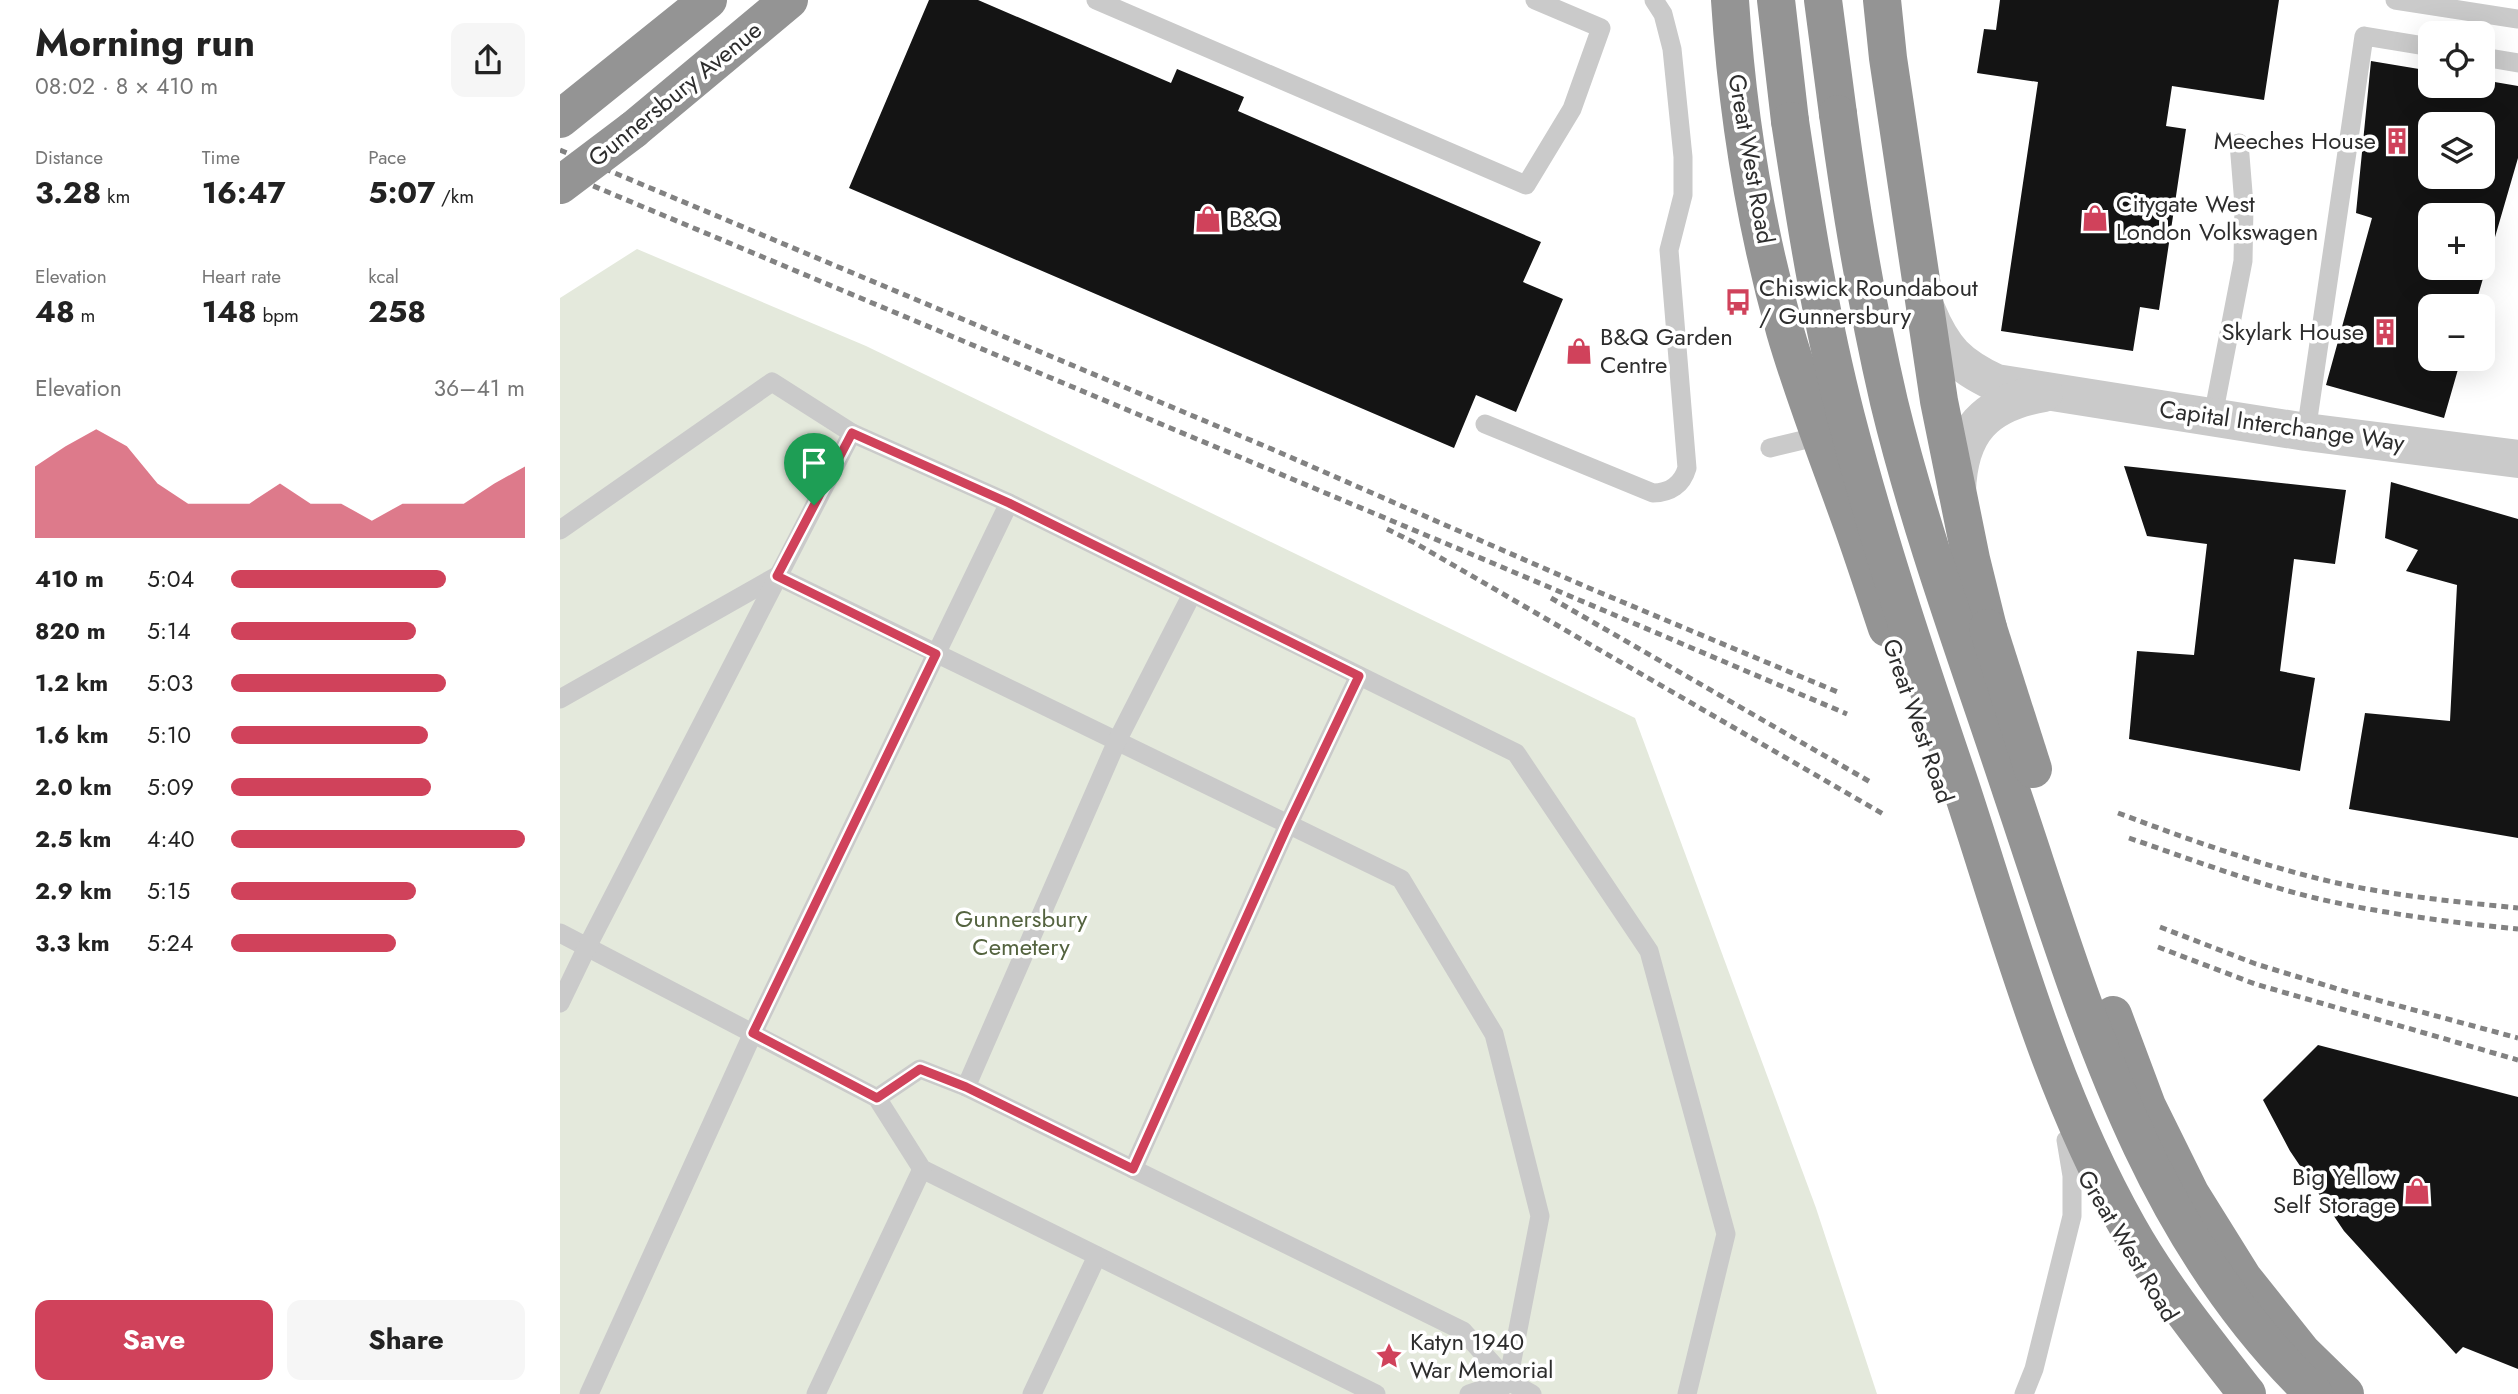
<!DOCTYPE html>
<meta charset="utf-8">
<style>
body{margin:0;font-family:Jost,sans-serif;background:#f6f6f6;color:#222;height:100vh;display:flex;flex-direction:column;font-size:26px;white-space:nowrap}
*{box-sizing:border-box;margin:0}
p{font-size:23px;color:#767676}
.icon{flex:none;width:38px;height:38px;fill:none;stroke:currentColor;stroke-width:2;stroke-linecap:round;stroke-linejoin:round}
.map{position:relative;flex:1;overflow:hidden}
.sheet{display:flex;flex-direction:column;background:#fff;width:560px}
.sheet>*{flex:none}
.tools{position:absolute;left:1858px;top:21px;display:grid;gap:14px}
.tools a{display:grid;place-items:center;width:77px;height:77px;border-radius:14px;background:#fff;box-shadow:0 7px 28px #0002;font-size:35px}
.pin{position:absolute;display:grid;place-items:center;width:60px;height:60px;color:#fff;margin:-72px -30px;border-radius:50% 50% 50% 0;rotate:-45deg;box-shadow:0 0 7px #0007}
.pin .icon{rotate:45deg}
.round{display:grid;place-items:center;flex:none;width:74px;height:74px;border-radius:14px;background:#f6f6f6}
.head{display:flex;align-items:center;justify-content:space-between;height:119px;padding:0 35px}
h1{font-size:38px;font-weight:700;line-height:52px}
.figures{display:grid;grid-template-columns:repeat(3,1fr);gap:10px;height:119px;padding:7px 35px}
.figures div{display:grid;align-content:center}
.figures b{font-size:30px;font-weight:700}
.figures small{font-size:19px;font-weight:400}
.figures p{font-size:19px}
.chart{height:196px;padding:14px 35px}
.chart p{display:flex;justify-content:space-between}
.chart svg{width:100%;height:126px;margin-top:7px;fill:#d0425b;opacity:.7}
.primary-button{display:flex;gap:14px;margin-top:auto;padding:14px 35px}
.primary-button a{flex:1;height:80px;border-radius:14px;background:#d0425b;color:#fff;font-size:28px;font-weight:700;line-height:80px;text-align:center}
.primary-button a+a{background:#f6f6f6;color:#222}
ul{padding:0 35px;list-style:none;font-size:23px}
li{display:grid;grid-template-columns:112px 84px 1fr;align-items:center;height:52px}
li i{height:18px;border-radius:9px;background:#d0425b}
main{display:flex;flex:1;min-height:0}
.map>svg:first-child{display:block}
.green{fill:#e4e9dc}
.building{fill:#141414;fill-rule:evenodd}
.lines{fill:none;stroke-linecap:round;stroke-linejoin:round}
.lane{stroke:#cacaca;stroke-width:19}
.street{stroke:#cacaca;stroke-width:38}
.highway{stroke:#949494;stroke-width:38}
.rail{stroke:#828282;stroke-width:5;stroke-dasharray:7 5;stroke-linecap:butt}
.highway-bridge{stroke:#949494;stroke-width:38}
.route-casing{stroke:#fff;stroke-width:14}
.route{stroke:#d0425b;stroke-width:9}
.labels{text-anchor:middle;stroke-width:7;stroke-linejoin:round;paint-order:stroke}
.street-label{font-size:24px;fill:#2d2d2d;stroke:#fff}
.poi-label{font-size:24px;fill:#2d2d2d;stroke:#fff;text-anchor:start}
.park-label{font-size:24px;fill:#54633f;stroke:#fff}
</style>
<main>
<section class="sheet">
<div class="head"><div><h1>Morning run</h1><p>08:02 · 8 × 410 m</p></div><a class="round"><svg class="icon" aria-label="share" viewBox="0 0 24 24"><path d="M12 15V3M7 8l5-5 5 5M5 13v7h14v-7"/></svg></a></div>
<div class="figures">
<div><p>Distance</p><b>3.28<small> km</small></b></div>
<div><p>Time</p><b>16:47</b></div>
<div><p>Pace</p><b>5:07<small> /km</small></b></div>
</div>
<div class="figures">
<div><p>Elevation</p><b>48<small> m</small></b></div>
<div><p>Heart rate</p><b>148<small> bpm</small></b></div>
<div><p>kcal</p><b>258</b></div>
</div>
<div class="chart"><p><span>Elevation</span>36–41 m</p>
<svg viewBox="0 0 160 44" preserveAspectRatio="none"><path d="M0 44V19L10 12L20 6L30 12L40 25L50 32L60 32L70 32L80 25L90 32L100 32L110 38L120 32L130 32L140 32L150 25L160 19V44z"/></svg>
</div>
<ul>
<li><b>410 m</b>5:04<i style="width:73%"></i></li>
<li><b>820 m</b>5:14<i style="width:63%"></i></li>
<li><b>1.2 km</b>5:03<i style="width:73%"></i></li>
<li><b>1.6 km</b>5:10<i style="width:67%"></i></li>
<li><b>2.0 km</b>5:09<i style="width:68%"></i></li>
<li><b>2.5 km</b>4:40<i style="width:100%"></i></li>
<li><b>2.9 km</b>5:15<i style="width:63%"></i></li>
<li><b>3.3 km</b>5:24<i style="width:56%"></i></li>
</ul>
<div class="primary-button"><a>Save</a><a>Share</a></div>
</section>
<div class="map">
<svg width="1958" height="1394" viewBox="0 0 1958 1394">
<rect width="100%" height="100%" fill="#fff"/>
<polygon class="green" points="77,249 306,346 1075,718 1256,1208 1317,1394 0,1394 0,298"/>
<g class="building">
<polygon points="369,0 418,0 611,83 617,69 684,97 678,111 981,242 963,282 1003,299 956,412 916,395 894,448 289,188"/>
<polygon points="1440,0 1719,0 1704,100 1612,86 1606,126 1626,129 1599,310 1580,307 1573,351 1441,331 1478,82 1417,73 1424,29 1436,30"/>
<path d="M1811 61 1871 71V86H1923V80L1958 86V158L1915 306H1871V359H1901L1884 418 1766 385 1812 218 1796 213ZM1871 124H1923V177H1871ZM1871 215H1923V268H1871Z"/>
<polygon points="1564,466 1786,490 1775,564 1734,559 1720,671 1755,678 1740,771 1569,739 1577,651 1634,655 1647,544 1587,536"/>
<polygon points="1831,482 1958,519 1958,838 1789,809 1805,713 1890,721 1897,585 1846,571 1858,550 1825,538"/>
<polygon points="1758,1045 1958,1097 1958,1369 1903,1347 1896,1354 1784,1231 1730,1151 1703,1100"/>
</g>
<g class="lines">
<g class="lane">
<polyline points="536,0 966,185 1012,109 1041,28 975,0"/>
<polyline points="1835,0 1958,19"/>
<polyline points="1923,57 1958,63"/>
<polyline points="1653,416 1683,261 1684,205 1679,143"/>
<path d="M925 424 1093 493C1110 493 1122 485 1127 468L1109 250 1123 195V157L1112 49 1103 14 1094 0"/>
<polyline points="1746,432 1804,36 1871,47"/>
<polyline points="1210,448 1260,436"/>
<polyline points="0,530 212,382 292,433 449,503 956,753 1089,951 1166,1234 1127,1394"/>
<polyline points="0,699 217,576 841,879 934,1034 980,1216 948,1381 936,1394"/>
<polyline points="0,933 317,1098 362,1169 816,1394"/>
<polyline points="0,1003 27,947 292,433"/>
<polyline points="406,1087 557,741 632,594"/>
<polyline points="317,1098 360,1069 406,1087 903,1331 948,1381 909,1394"/>
<polyline points="573,1169 728,825 799,676"/>
<polyline points="948,1381 972,1394"/>
<polyline points="29,1394 193,1033 449,503"/>
<polyline points="256,1394 362,1169"/>
<polyline points="472,1394 537,1256"/>
<polyline points="1464,1394 1474,1369 1512,1216 1512,1176 1506,1140"/>
</g>
<g class="street">
<path d="M1367 311C1383 350 1398 365 1436 383L1746 432 1958 459"/>
<path d="M1397 491C1399 431 1425 403 1484 393"/>
</g>
<g class="highway">
<path d="M1170 0C1177 111 1195 224 1225 331 1244 397 1270 462 1293 527 1305 561 1316 595 1327 628"/>
<polyline points="1216,0 1230,121"/>
<polyline points="1263,0 1278,114"/>
<polyline points="1322,0 1328,58 1379,401 1411,559 1428,628"/>
<polyline points="0,119 148,0"/>
<polyline points="73,130 229,0"/>
<polyline points="1553,1015 1587,1106 1630,1193 1683,1278 1742,1352 1785,1394"/>
</g>
<g class="rail">
<polyline points="0,150 714,450 1029,588 1280,693"/>
<polyline points="0,172 930,562 1287,714"/>
<polyline points="827,529 855,543 1323,814"/>
<polyline points="991,598 1312,783"/>
<path d="M1558 813C1630 840 1702 866 1777 883 1836 896 1898 902 1958 908"/>
<path d="M1569 838C1636 861 1703 887 1773 902 1834 915 1896 923 1958 929"/>
<polyline points="1600,927 1696,964 1791,993 1958,1038"/>
<polyline points="1598,947 1695,984 1958,1060"/>
</g>
<g class="highway-bridge">
<path d="M1278 114C1291 211 1307 307 1329 402 1361 534 1409 663 1452 793 1525 1009 1584 1231 1754 1394"/>
<path d="M1230 121C1245 220 1261 320 1286 417 1318 541 1359 663 1400 784 1449 933 1490 1089 1568 1227 1601 1286 1645 1340 1687 1394"/>
<polyline points="0,185 73,130"/>
<polyline points="1428,628 1473,769"/>
</g>
</g>
<g class="lines">
<defs>
<polygon id="route" points="292,433 449,503 799,676 728,825 573,1169 406,1087 360,1069 317,1098 193,1033 376,654 217,576"/>
</defs>
<use href="#route" class="route-casing"/>
<use href="#route" class="route"/>
</g>
<defs>
<symbol id="building-bare" viewBox="-9 -9 18 18"><path d="M-4-6H4V6H1V3H-1V6H-4ZM-2.5-4.3h1.7v1.8h-1.7ZM.8-4.3h1.7v1.8H.8ZM-2.5-1h1.7V.8h-1.7ZM.8-1h1.7V.8H.8Z" fill="#d0425b" stroke="#fff" stroke-width="2.5" paint-order="stroke"/></symbol>
<symbol id="shop-bare" viewBox="-9 -9 18 18"><path d="M-5-2.5h2.3a2.7 3.5 0 0 1 5.4 0H5L5.5 6h-11ZM-1.5-2.5h3a1.5 2.3 0 0 0-3 0Z" fill="#d0425b" stroke="#fff" stroke-width="2.5" paint-order="stroke"/></symbol>
<symbol id="bus-bare" viewBox="-9 -9 18 18"><path d="M-5-6H5V4H4V6H2V4H-2V6H-4V4H-5ZM-3.5-4V0h7V-4ZM-3.5 1.2v1.5H-2V1.2ZM2 1.2v1.5H3.5V1.2Z" fill="#d0425b" stroke="#fff" stroke-width="2.5" paint-order="stroke"/></symbol>
<symbol id="sight-bare" viewBox="-9 -9 18 18"><path d="M0-6L1.8-2.2L6-1.7L2.9 1.2L3.7 5.4L0 3.3L-3.7 5.4L-2.9 1.2L-6-1.7L-1.8-2.2Z" fill="#d0425b" stroke="#fff" stroke-width="2.5" paint-order="stroke"/></symbol>
</defs>
<g fill-rule="evenodd">
<use href="#building-bare" x="1818" y="122" width="38" height="38"/>
<use href="#shop-bare" x="1516" y="199" width="38" height="38"/>
<use href="#shop-bare" x="629" y="200" width="38" height="38"/>
<use href="#bus-bare" x="1159" y="283" width="38" height="38"/>
<use href="#building-bare" x="1806" y="313" width="38" height="38"/>
<use href="#shop-bare" x="1000" y="332" width="38" height="38"/>
<use href="#shop-bare" x="1838" y="1172" width="38" height="38"/>
<use href="#sight-bare" x="810" y="1337" width="38" height="38"/>
</g>
<g class="labels">
<g class="street-label">
<text transform="translate(115 94) rotate(-39)" y="8">Gunnersbury Avenue</text>
<text transform="translate(1191 159) rotate(80)" y="8">Great West Road</text>
<text transform="translate(1722 426) rotate(8)" y="8">Capital Interchange Way</text>
<text transform="translate(1358 721) rotate(71)" y="8">Great West Road</text>
<text transform="translate(1568 1246) rotate(59)" y="8">Great West Road</text>
</g>
<g class="poi-label">
<text x="1816" y="149" text-anchor="end">Meeches House</text>
<text x="1556" y="212">Citygate West<tspan x="1556" dy="28">London Volkswagen</tspan></text>
<text x="669" y="227">B&amp;Q</text>
<text x="1199" y="296">Chiswick Roundabout<tspan x="1199" dy="28">/ Gunnersbury</tspan></text>
<text x="1804" y="340" text-anchor="end">Skylark House</text>
<text x="1040" y="345">B&amp;Q Garden<tspan x="1040" dy="28">Centre</tspan></text>
<text x="1836" y="1185" text-anchor="end">Big Yellow<tspan x="1836" dy="28">Self Storage</tspan></text>
<text x="850" y="1350">Katyn 1940<tspan x="850" dy="28">War Memorial</tspan></text>
</g>
<g class="park-label">
<text x="461" y="927">Gunnersbury<tspan x="461" dy="28">Cemetery</tspan></text>
</g>
</g>
</svg>
<div class="tools">
<a><svg class="icon" aria-label="locate" viewBox="0 0 24 24"><circle cx="12" cy="12" r="6"/><path d="M12 2v4M12 18v4M2 12h4M18 12h4"/></svg></a>
<a><svg class="icon" aria-label="layers" viewBox="0 0 24 24"><path d="M12 4l9 5-9 5-9-5zM3 14l9 5 9-5"/></svg></a>
<a>+</a>
<a>−</a>
</div>
<div class="pin" style="left:254px;top:505px;background:#1e9e55"><svg class="icon" aria-label="arrive" viewBox="0 0 24 24"><path d="M6 21V4h12l-3 4 3 4H6"/></svg></div>
</div>
</main>
